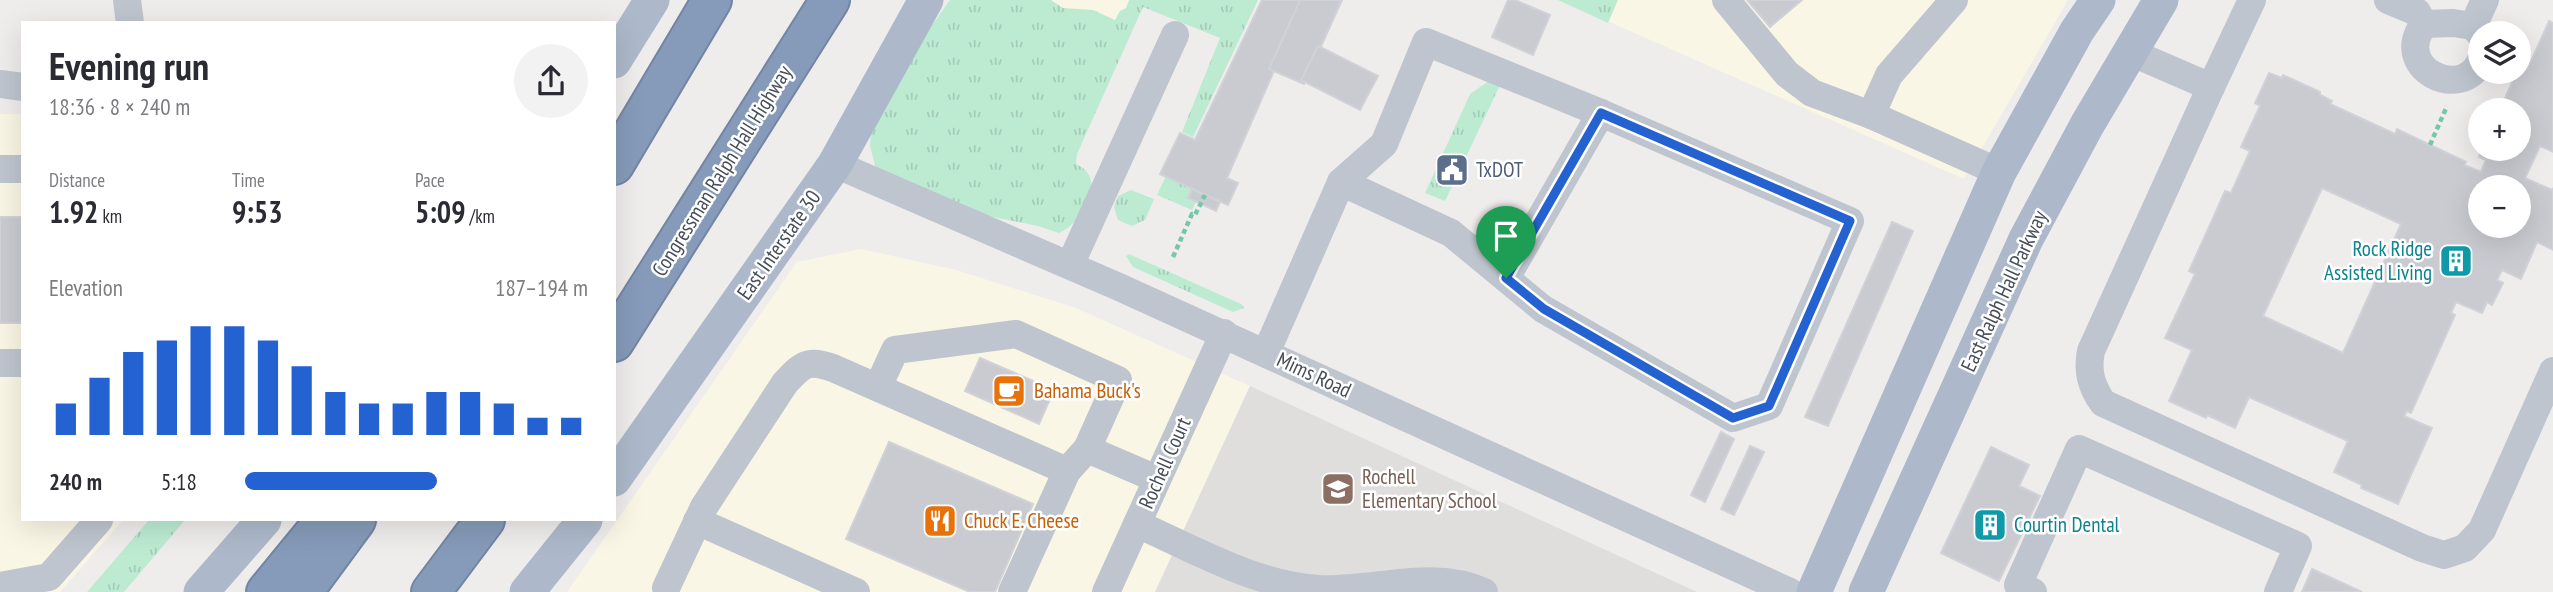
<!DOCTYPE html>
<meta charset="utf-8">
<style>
body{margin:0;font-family:"PT Sans Narrow",sans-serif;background:#f2f2f3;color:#2b2b33;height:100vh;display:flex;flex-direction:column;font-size:26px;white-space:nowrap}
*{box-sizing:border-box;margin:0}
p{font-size:23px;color:#7c7c81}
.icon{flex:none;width:38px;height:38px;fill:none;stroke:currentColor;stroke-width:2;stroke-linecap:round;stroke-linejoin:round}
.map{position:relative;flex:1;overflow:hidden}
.details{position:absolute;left:21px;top:21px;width:595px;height:500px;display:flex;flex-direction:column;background:#fff;border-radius:0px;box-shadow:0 7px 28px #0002}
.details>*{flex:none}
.fabs{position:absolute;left:2468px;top:21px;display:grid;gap:14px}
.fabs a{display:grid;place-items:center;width:63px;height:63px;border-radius:50%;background:#fff;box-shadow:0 7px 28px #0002;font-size:35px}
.pin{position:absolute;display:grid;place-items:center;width:60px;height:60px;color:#fff;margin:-72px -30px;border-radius:50% 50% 50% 0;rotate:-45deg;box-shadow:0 0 7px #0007}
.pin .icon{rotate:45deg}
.round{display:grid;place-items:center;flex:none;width:74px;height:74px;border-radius:37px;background:#f2f2f3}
.overview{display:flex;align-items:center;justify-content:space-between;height:119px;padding:0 28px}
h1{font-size:38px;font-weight:700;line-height:52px}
.metrics{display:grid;grid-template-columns:repeat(3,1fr);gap:10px;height:119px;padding:7px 28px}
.metrics div{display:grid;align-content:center}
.metrics b{font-size:30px;font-weight:700}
.metrics small{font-size:19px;font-weight:400}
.metrics p{font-size:19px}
.chart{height:196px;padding:14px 28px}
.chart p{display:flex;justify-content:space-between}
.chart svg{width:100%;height:126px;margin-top:7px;stroke:#2462d1;stroke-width:6}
ul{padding:0 28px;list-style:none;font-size:23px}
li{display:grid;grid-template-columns:112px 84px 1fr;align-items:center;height:52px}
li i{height:18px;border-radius:9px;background:#2462d1}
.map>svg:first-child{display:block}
.commercial{fill:#faf6e5}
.education{fill:#e0dedd}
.grass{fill:url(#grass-tufts)}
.building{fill:#cacbd1;stroke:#d0d2d8;stroke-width:2;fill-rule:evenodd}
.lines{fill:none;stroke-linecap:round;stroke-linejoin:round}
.highway-casing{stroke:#7286a4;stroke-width:42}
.path{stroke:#77c6a6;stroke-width:4.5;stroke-dasharray:5 3.5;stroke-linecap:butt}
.minor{stroke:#bec5ce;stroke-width:28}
.major{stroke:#adb9ca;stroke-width:35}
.highway{stroke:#869bb9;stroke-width:38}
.route-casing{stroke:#fff;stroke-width:14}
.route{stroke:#2462d1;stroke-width:9}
.labels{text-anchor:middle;stroke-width:5;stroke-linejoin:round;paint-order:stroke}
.service-label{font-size:21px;fill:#4e5e75;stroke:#fff;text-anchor:start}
.street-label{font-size:21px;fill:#464e58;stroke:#fff}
.culture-label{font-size:21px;fill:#0d838f;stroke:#fff;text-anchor:end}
.food-label{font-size:21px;fill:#c56008;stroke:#fff;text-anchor:start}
.education-label{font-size:21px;fill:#785e54;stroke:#fff;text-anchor:start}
</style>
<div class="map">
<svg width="2553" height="592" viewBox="0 0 2553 592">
<defs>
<pattern id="grass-tufts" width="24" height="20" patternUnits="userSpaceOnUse" patternTransform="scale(1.75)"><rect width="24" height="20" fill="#bcebd2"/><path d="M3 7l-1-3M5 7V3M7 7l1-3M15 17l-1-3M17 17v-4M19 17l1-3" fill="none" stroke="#a3cbb6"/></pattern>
</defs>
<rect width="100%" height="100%" fill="#efecec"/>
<g class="commercial">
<polygon points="1021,0 1133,0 1114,44"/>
<polygon points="1560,0 2068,0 1964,179"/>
<polygon points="0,114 23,114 23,520 123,520 60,592 0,592"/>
<polygon points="861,249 956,270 1076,308 1250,386 1155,592 567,592 797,262"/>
</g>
<polygon class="education" points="1250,386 1697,592 1155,592"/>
<g class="grass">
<path d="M950 0H1051L1063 8 1093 10 1115 20 1120 11 1126 8 1129 0H1258L1193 137 1182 132 1220 38 1143 7 1077 154 1076 164C1109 178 1083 223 1059 233L1038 226 914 201 887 185 875 165 870 146 871 129 890 84Z"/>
<polygon points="1558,0 1618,0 1608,23"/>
<polygon points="1493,78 1503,79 1445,201 1425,193 1470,94"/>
<polygon points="1166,176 1192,189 1188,198 1196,202 1192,210 1157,195"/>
<polygon points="1131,190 1154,199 1145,220 1132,226 1118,220 1114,207 1118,196"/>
<polygon points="1129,254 1241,304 1244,308 1233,312 1133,267 1126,256"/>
<polygon points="149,520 185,520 124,592 87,592"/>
</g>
<g class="building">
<polygon points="1262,0 1305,0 1227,178 1238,183 1228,205 1160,174 1180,133 1195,140"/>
<polygon points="1300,0 1342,0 1304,84 1269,69"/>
<polygon points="1508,0 1515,0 1550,15 1533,55 1492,37"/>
<polygon points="1747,0 1802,0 1770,27"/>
<path d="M2549 21 2553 23V152L2540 146 2525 178 2552 190 2553 188V250L2537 242 2521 279 2502 270 2497 280 2503 283 2492 305 2487 302 2482 313 2456 302 2451 313 2455 315 2411 413 2407 411 2404 416 2432 428 2398 504 2361 488 2362 485 2334 472 2348 441 2249 397 2235 428 2207 415 2206 418 2169 401 2192 350 2165 338 2195 274 2189 271 2214 216 2225 191 2231 193 2250 151 2241 147 2260 106 2255 103 2269 73 2282 78 2283 75 2320 92V95L2332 101 2330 104 2395 134 2397 129 2466 162 2464 165 2481 172 2486 160 2479 157 2482 149H2518V110H2509V109L2502 105 2520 64 2528 68ZM2480 187H2518V226H2480ZM2322 188 2401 224 2343 353 2263 316Z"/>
<polygon points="1318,46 1378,76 1360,110 1301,80"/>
<polygon points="1192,189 1220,202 1216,211 1188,198"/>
<rect x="0" y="217" width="23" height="106"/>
<polygon points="1892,222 1913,231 1828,426 1805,417"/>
<polygon points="980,358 1054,390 1039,424 965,391"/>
<polygon points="1721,432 1734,439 1705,502 1691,495"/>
<polygon points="889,442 1033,504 995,592 970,592 846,539"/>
<polygon points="1750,446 1764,452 1734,515 1721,509"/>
<polygon points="1991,447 2029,465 2019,486 2040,496 1999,581 1941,553"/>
<polygon points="2312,569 2362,592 2302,592"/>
</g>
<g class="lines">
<defs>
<g id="highway">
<polyline points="614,165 712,0"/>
<polyline points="614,342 830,0"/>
<polyline points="266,592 325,520"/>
<polyline points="303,592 356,520"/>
<polyline points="431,592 485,520"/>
</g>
</defs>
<use href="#highway" class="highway-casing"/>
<g class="path">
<polyline points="2430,145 2447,106"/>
<polyline points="1173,257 1192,214 1195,215 1205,195"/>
</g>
<g class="minor">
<polyline points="127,0 130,23"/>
<polyline points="1726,0 1787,74 1812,93 1871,115 1999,172"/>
<polyline points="2388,0 2417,12 2424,24 2453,23 2473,26"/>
<path d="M2424 24C2391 68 2461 102 2480 62"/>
<polyline points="2480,34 2473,26 2485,0"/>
<path d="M2130 52 2211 87 2091 351C2087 371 2091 386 2103 403L2422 548 2444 555 2465 548 2482 530 2553 371"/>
<polyline points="0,84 23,87"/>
<polyline points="2211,87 2252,0"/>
<polyline points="1871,115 1889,75 1954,0"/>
<polyline points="835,164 1119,287 1790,592"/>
<polyline points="0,169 23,169"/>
<polyline points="1070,265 1175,35"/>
<polyline points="1506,278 1601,113"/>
<polyline points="1266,353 1341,182 1384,144 1426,42 1601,113 1850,221 1769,406 1733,418 1543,309 1451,233 1341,182"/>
<polyline points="0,363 23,363"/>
<polyline points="878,387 895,350 1016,334 1118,380 1087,449"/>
<polyline points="697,521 856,592"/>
<path d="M1137 524C1196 550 1255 585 1319 589 1374 592 1432 568 1484 592"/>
<polyline points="0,586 49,577 99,520"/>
<path d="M666 588 704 507 785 383C803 364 807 359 833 368L1067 471 1087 449 1157 479"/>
<polyline points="1012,592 1067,471"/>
<polyline points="1106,592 1224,333"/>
<polyline points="2033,592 2018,585 2079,449 2298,546 2278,592"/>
</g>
<g class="major">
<polyline points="614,61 652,0"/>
<polyline points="614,479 835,164 926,0"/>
<polyline points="201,592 264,520"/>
<polyline points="527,592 585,520"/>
<polyline points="1814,592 1999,172 2077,31 2098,0"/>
<polyline points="1866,592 2026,239 2087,125 2161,0"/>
</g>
<use href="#highway" class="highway"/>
</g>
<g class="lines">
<defs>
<polygon id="route" points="1601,113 1850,221 1769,406 1733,418 1544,309 1506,278"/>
</defs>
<use href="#route" class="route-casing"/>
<use href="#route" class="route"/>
</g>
<defs>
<symbol id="civic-square" viewBox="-11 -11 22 22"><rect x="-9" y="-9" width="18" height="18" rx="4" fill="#5c6f8a" stroke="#fff"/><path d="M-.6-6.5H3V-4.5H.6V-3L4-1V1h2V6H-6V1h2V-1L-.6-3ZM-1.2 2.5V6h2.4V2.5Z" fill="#fff"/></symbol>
<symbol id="building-square" viewBox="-11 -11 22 22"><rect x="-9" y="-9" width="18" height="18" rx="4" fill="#0f9aa8" stroke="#fff"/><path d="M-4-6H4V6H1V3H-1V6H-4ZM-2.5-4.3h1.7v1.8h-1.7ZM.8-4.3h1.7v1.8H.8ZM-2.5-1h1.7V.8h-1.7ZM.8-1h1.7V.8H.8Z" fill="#fff"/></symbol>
<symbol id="cafe-square" viewBox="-11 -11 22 22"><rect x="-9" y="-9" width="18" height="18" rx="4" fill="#e8710a" stroke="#fff"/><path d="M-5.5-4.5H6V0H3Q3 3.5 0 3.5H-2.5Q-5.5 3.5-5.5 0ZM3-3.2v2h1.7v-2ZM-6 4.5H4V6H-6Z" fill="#fff"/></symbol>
<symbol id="school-square" viewBox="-11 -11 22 22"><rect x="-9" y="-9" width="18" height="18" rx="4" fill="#8d6e63" stroke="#fff"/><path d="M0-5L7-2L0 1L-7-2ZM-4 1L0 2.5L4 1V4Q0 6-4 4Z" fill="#fff"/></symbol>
<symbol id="restaurant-square" viewBox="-11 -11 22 22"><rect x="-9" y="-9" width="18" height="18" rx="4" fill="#e8710a" stroke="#fff"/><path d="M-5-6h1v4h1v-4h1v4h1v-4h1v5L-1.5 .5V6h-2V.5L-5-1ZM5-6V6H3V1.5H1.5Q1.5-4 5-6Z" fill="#fff"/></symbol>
</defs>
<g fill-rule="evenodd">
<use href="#civic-square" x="1433" y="151" width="38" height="38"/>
<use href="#building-square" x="2437" y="242" width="38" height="38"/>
<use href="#cafe-square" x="990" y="372" width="38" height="38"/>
<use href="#school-square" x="1319" y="470" width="38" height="38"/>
<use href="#restaurant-square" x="921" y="502" width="38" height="38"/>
<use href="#building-square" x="1971" y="506" width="38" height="38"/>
</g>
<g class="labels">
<g class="service-label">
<text x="1476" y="177">TxDOT</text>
</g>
<g class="street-label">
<text transform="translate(722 171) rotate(-58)" y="7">Congressman Ralph Hall Highway</text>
<text transform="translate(779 245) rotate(-55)" y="7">East Interstate 30</text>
<text transform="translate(2004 291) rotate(-65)" y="7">East Ralph Hall Parkway</text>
<text transform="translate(1314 375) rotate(25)" y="7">Mims Road</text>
<text transform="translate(1165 463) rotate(-66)" y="7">Rochell Court</text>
</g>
<g class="culture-label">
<text x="2432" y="256">Rock Ridge<tspan x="2432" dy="24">Assisted Living</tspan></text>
<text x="2014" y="532" text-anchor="start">Courtin Dental</text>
</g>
<g class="food-label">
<text x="1034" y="398">Bahama Buck's</text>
<text x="964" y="528">Chuck E. Cheese</text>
</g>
<g class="education-label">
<text x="1362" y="484">Rochell<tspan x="1362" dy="24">Elementary School</tspan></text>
</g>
</g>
</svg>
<div class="fabs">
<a><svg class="icon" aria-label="layers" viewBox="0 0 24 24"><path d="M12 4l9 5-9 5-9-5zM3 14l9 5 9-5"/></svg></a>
<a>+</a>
<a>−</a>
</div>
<div class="pin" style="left:1506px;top:278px;background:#1e9e55"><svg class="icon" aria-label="arrive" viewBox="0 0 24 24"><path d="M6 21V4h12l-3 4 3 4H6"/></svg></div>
<section class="details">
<div class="overview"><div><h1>Evening run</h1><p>18:36 · 8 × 240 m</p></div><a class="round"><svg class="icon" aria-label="share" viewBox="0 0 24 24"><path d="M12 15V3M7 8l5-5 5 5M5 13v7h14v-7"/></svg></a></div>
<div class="metrics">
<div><p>Distance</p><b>1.92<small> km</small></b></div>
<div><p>Time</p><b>9:53</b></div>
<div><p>Pace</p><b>5:09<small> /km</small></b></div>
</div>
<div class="chart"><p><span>Elevation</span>187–194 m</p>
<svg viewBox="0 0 160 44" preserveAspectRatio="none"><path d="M5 44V33M15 44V24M25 44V15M35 44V11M45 44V6M55 44V6M65 44V11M75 44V20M85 44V29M95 44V33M105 44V33M115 44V29M125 44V29M135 44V33M145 44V38M155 44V38"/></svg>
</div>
<ul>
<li><b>240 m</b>5:18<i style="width:56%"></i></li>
</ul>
</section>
</div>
